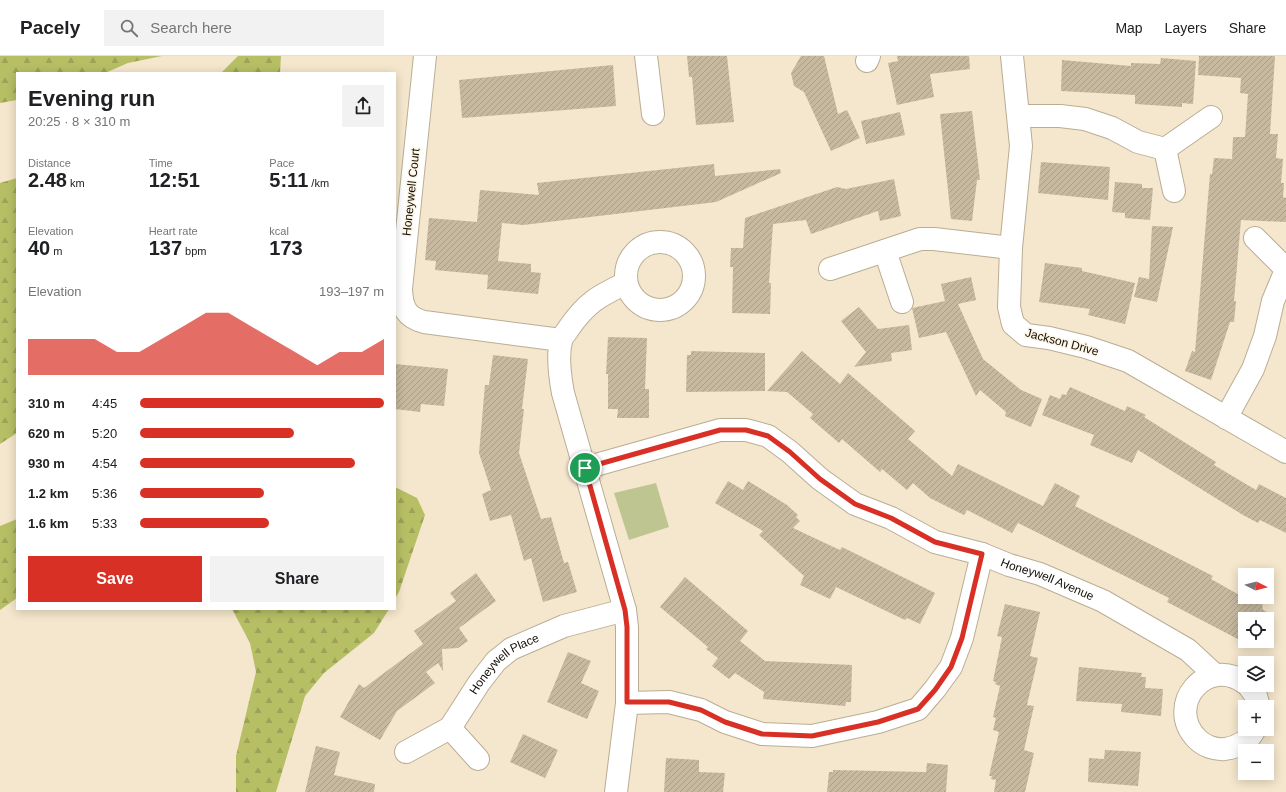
<!DOCTYPE html>
<meta charset="utf-8">
<style>
body{margin:0;font-family:Helvetica,sans-serif;background:#f2f2f2;color:#202124;height:100vh;display:flex;flex-direction:column;font-size:15px;white-space:nowrap}
*{box-sizing:border-box;margin:0}
p{font-size:13px;color:#757577}
.icon{flex:none;width:22px;height:22px;fill:none;stroke:currentColor;stroke-width:2;stroke-linecap:round;stroke-linejoin:round}
.map{position:relative;flex:1;overflow:hidden}
.sheet{position:absolute;left:16px;top:16px;width:380px;height:538px;display:flex;flex-direction:column;background:#fff;border-radius:0px;box-shadow:0 2px 10px #0003}
.sheet>*{flex:none}
.needle{width:26px;rotate:96deg}
.tools{position:absolute;left:1238px;top:512px;display:grid;gap:8px}
.tools a{display:grid;place-items:center;width:36px;height:36px;border-radius:0px;background:#fff;box-shadow:0 2px 10px #0003;font-size:20px}
.pin{position:absolute;display:grid;place-items:center;width:34px;height:34px;color:#fff;margin:-17px;border:2px solid #fff;border-radius:50%;box-shadow:0 1px 4px #0007}
.round{display:grid;place-items:center;flex:none;width:42px;height:42px;border-radius:0px;background:#f2f2f2}
.summary{display:flex;align-items:center;justify-content:space-between;height:68px;padding:0 12px}
h1{font-size:22px;font-weight:700;line-height:30px}
.figures{display:grid;grid-template-columns:repeat(3,1fr);gap:6px;height:68px;padding:4px 12px}
.figures div{display:grid;align-content:center}
.figures b{font-size:20px;font-weight:700}
.figures small{font-size:11px;font-weight:400}
.figures p{font-size:11px}
.chart{height:112px;padding:8px 12px}
.chart p{display:flex;justify-content:space-between}
.chart svg{width:100%;height:72px;margin-top:4px;fill:#d93025;opacity:.7}
.primary-button{display:flex;gap:8px;margin-top:auto;padding:8px 12px}
.primary-button a{flex:1;height:46px;border-radius:0px;background:#d93025;color:#fff;font-size:16px;font-weight:700;line-height:46px;text-align:center}
.primary-button a+a{background:#f2f2f2;color:#202124}
ul{padding:0 12px;list-style:none;font-size:13px}
li{display:grid;grid-template-columns:64px 48px 1fr;align-items:center;height:30px}
li i{height:10px;border-radius:5px;background:#d93025}
header{display:flex;align-items:center;gap:24px;box-sizing:border-box;height:56px;padding:0 20px;background:#fff;border-bottom:1px solid #e0e0e0}
header strong{font-size:19px}
nav{display:flex;gap:22px;margin-inline-start:auto;font-size:14px}
.search{width:280px;height:36px;background:#f2f2f2;display:flex;align-items:center;gap:10px;box-sizing:border-box;padding:0 14px;border-radius:0px;color:#757577;font-size:15px}
.map>svg:first-child{display:block}
.green{fill:#bfc590}
.forest{fill:url(#forest-firs)}
.building{fill:url(#building-hatch)}
.lines{fill:none;stroke-linecap:round;stroke-linejoin:round}
.minor-casing{stroke:#baad94;stroke-width:24}
.minor{stroke:#fff;stroke-width:22}
.route-casing{stroke:#fff;stroke-width:8}
.route{stroke:#d93025;stroke-width:5}
.labels{text-anchor:middle;stroke-width:3;stroke-linejoin:round;paint-order:stroke}
.street-label{font-size:12px;fill:#151008;stroke:#fdf5e5}
</style>
<header>
<strong>Pacely</strong>
<div class="search"><svg class="icon" aria-label="search" viewBox="0 0 24 24"><circle cx="10" cy="10" r="6"/><path d="M15 15l6 6"/></svg>Search here</div>
<nav><a>Map</a><a>Layers</a><a>Share</a></nav>
</header>
<div class="map">
<svg width="1286" height="736" viewBox="0 0 1286 736">
<defs>
<pattern id="forest-firs" width="22" height="20" patternUnits="userSpaceOnUse"><rect width="22" height="20" fill="#b7bf65"/><path d="M5 1l3.5 6h-7zM16 11l3.5 6h-7z" fill="#9ca356"/></pattern>
<pattern id="building-hatch" width="6" height="6" patternUnits="userSpaceOnUse"><rect width="6" height="6" fill="#c6b9a0"/><path d="M-1 1l2-2M0 6l6-6M5 7l2-2" fill="none" stroke="#a99e88"/></pattern>
</defs>
<rect width="100%" height="100%" fill="#f5e7cd"/>
<polygon class="green" points="656,427 669,471 629,484 614,437"/>
<g class="forest">
<polygon points="0,0 162,0 128,7 105,17 17,17 17,44 0,47"/>
<polygon points="238,0 281,0 280,17 221,17"/>
<polygon points="17,122 17,377 0,388 0,127"/>
<polygon points="395,431 417,442 425,459 399,536 395,543"/>
<polygon points="17,463 17,542 0,554 0,470"/>
<polygon points="232,553 389,553 374,577 324,617 305,640 276,736 236,736 236,700 256,616 250,587"/>
</g>
<g class="building">
<polygon points="687,0 727,0 734,66 696,69 692,21 689,21"/>
<polygon points="801,0 824,0 838,58 847,54 860,82 831,95 804,36 794,30 791,17"/>
<polygon points="897,0 969,0 970,13 930,18 934,41 897,49 888,7 898,5"/>
<polygon points="1199,0 1275,0 1270,78 1278,78 1276,102 1283,103 1281,127 1284,127 1283,141 1286,142 1286,166 1241,164 1234,245 1236,245 1234,266 1230,266 1211,324 1185,315 1192,295 1195,296 1210,118 1212,118 1214,102 1232,103 1233,81 1245,81 1248,38 1240,37 1241,22 1198,19"/>
<polygon points="1161,2 1196,5 1193,48 1182,47 1182,51 1135,48 1135,39 1061,35 1062,4 1131,10 1131,7 1160,8"/>
<polygon points="613,9 616,50 462,62 459,24"/>
<polygon points="972,55 980,124 977,124 972,165 951,163 940,58"/>
<polygon points="900,56 905,79 866,88 861,65"/>
<polygon points="1041,106 1110,111 1108,144 1038,137"/>
<polygon points="714,108 715,120 780,113 781,117 716,146 523,169 502,167 498,205 531,208 531,216 541,217 538,238 487,233 488,219 435,214 436,205 425,204 429,162 477,166 480,134 539,139 537,127"/>
<polygon points="894,123 901,160 880,165 878,155 811,178 806,164 773,168 769,227 771,227 770,258 732,257 733,211 730,211 731,192 743,192 745,162 837,131 846,133"/>
<polygon points="1115,126 1142,128 1142,132 1153,132 1150,164 1125,162 1125,157 1112,156"/>
<polygon points="1152,170 1173,171 1157,246 1134,241 1139,221 1149,223"/>
<polygon points="1045,207 1082,212 1082,215 1135,227 1125,268 1088,259 1090,253 1039,246"/>
<polygon points="971,221 976,244 958,248 983,303 1021,334 1042,343 1031,371 1005,360 1006,356 980,334 976,340 946,276 919,282 912,252 945,245 941,228"/>
<polygon points="859,251 878,273 909,269 912,294 891,297 892,305 854,311 866,296 841,265"/>
<polygon points="608,281 647,282 645,333 649,333 649,362 617,362 618,353 608,353 608,318 606,318"/>
<polygon points="691,295 765,297 765,335 686,336 687,299 691,299"/>
<polygon points="802,295 840,328 848,317 915,375 908,383 952,420 958,408 1043,450 1055,427 1080,440 1075,450 1213,520 1211,523 1243,541 1261,541 1263,554 1271,558 1267,565 1267,563 1245,563 1245,585 1257,585 1253,591 1167,546 1169,542 1018,467 1012,477 967,454 964,459 930,442 913,427 907,434 882,413 880,416 842,383 839,387 810,362 813,358 787,336 767,335"/>
<polygon points="493,299 528,303 522,353 524,353 519,397 541,463 551,461 564,507 568,506 577,536 543,546 531,502 524,505 511,459 490,465 482,438 491,434 479,397 485,329 489,329"/>
<polygon points="395,308 448,313 444,350 421,348 420,356 395,353"/>
<polygon points="1070,331 1125,355 1127,350 1146,359 1144,361 1216,406 1214,409 1256,434 1259,428 1286,442 1286,477 1260,464 1258,467 1243,459 1138,394 1132,407 1090,389 1094,379 1042,359 1050,339 1060,343 1062,338 1066,339"/>
<polygon points="728,425 743,434 748,425 787,449 798,459 796,461 800,465 793,472 840,494 842,491 935,537 920,568 907,562 905,564 836,531 830,543 800,529 804,520 759,479 763,475 715,447"/>
<polygon points="476,517 496,545 459,572 468,585 458,592 442,593 443,615 438,607 426,616 435,627 397,655 380,684 340,661 359,628 364,632 423,588 414,575 456,545 450,537"/>
<polygon points="685,521 748,575 740,585 765,605 852,609 851,646 846,646 845,650 763,643 764,636 735,617 729,623 712,610 718,602 706,593 708,591 660,551"/>
<polygon points="1005,548 1040,556 1030,600 1038,602 1027,649 1034,650 1024,694 1034,697 1025,736 994,736 996,724 991,723 992,720 989,720 999,676 993,674 996,662 993,661 1000,630 995,628 996,626 993,625 1002,581 997,580"/>
<polygon points="568,596 591,605 581,627 599,635 587,663 547,646"/>
<polygon points="1079,611 1142,617 1141,621 1146,621 1145,632 1163,633 1161,660 1121,656 1122,648 1076,645"/>
<polygon points="523,678 558,694 545,722 510,706"/>
<polygon points="316,690 340,696 334,719 375,728 374,736 305,736"/>
<polygon points="1105,694 1141,696 1138,730 1088,726 1089,702 1104,703"/>
<polygon points="666,702 699,704 699,716 725,717 723,736 664,736"/>
<polygon points="927,707 948,709 946,736 827,736 829,716 833,716 833,714 926,716"/>
</g>
<g class="lines">
<defs>
<g id="minor">
<path d="M425 0 401 233C402 252 406 261 424 266L561 284"/>
<polyline points="646,0 653,58"/>
<polyline points="1012,0 1021,90 1011,192 1009,251 1013,268 1026,279 1049,282 1086,291 1128,305 1286,396"/>
<polyline points="867,5 869,0"/>
<polyline points="1019,60 1060,60 1085,63 1112,72 1138,86 1165,93 1211,61"/>
<polyline points="1165,93 1174,135"/>
<polyline points="1255,182 1286,213"/>
<circle cx="660" cy="220" r="34"/>
<polyline points="885,195 902,246"/>
<polyline points="830,213 920,183 934,183 1011,192"/>
<polyline points="1226,362 1253,313 1265,280 1273,245 1286,214"/>
<path id="s1" d="M585 412 720 374H746L768 380 790 396 820 423 855 448 891 462 935 486 982 498 1009 509 1040 518 1103 545 1188 594 1215 619"/>
<path d="M1245 627C1207 599 1164 649 1197 683 1204 690 1215 694 1225 693 1238 691 1249 685 1255 673"/>
<polyline points="1248,629 1256,640 1259,651"/>
<polyline points="627,647 669,646 701,654 725,666 762,678 812,680 878,666 918,653 935,633 951,611 962,582 982,498"/>
<polyline points="450,672 478,703"/>
<path id="s2" d="M406 696 450 672 479 627 496 605 511 593 564 570 625 554"/>
<path d="M616 736 627 647V571L625 554 563 337C560 321 557 301 561 285 562 280 567 276 569 272 587 246 599 240 626 227"/>
</g>
</defs>
<use href="#minor" class="minor-casing"/>
<use href="#minor" class="minor"/>
</g>
<g class="lines">
<defs>
<polygon id="route" points="720,374 746,374 768,380 790,396 820,423 855,448 891,462 935,486 982,498 962,582 951,611 935,634 918,653 878,666 812,680 762,678 725,666 701,654 669,646 627,646 627,571 625,554 585,412"/>
</defs>
<use href="#route" class="route-casing"/>
<use href="#route" class="route"/>
</g>
<g class="labels">
<g class="street-label">
<text transform="translate(411 136) rotate(-84)" y="4">Honeywell Court</text>
<text transform="translate(1062 286) rotate(15)" y="4">Jackson Drive</text>
<text dy="4" stroke="none"><textPath href="#s1" startOffset="507">Honeywell Avenue</textPath></text>
<text dy="4" stroke="none"><textPath href="#s2" startOffset="136">Honeywell Place</textPath></text>
</g>
</g>
</svg>
<div class="tools">
<a><svg class="needle" viewBox="-14 -14 28 28"><path d="M0-13l5 13h-10z" fill="#e53935"/><path d="M0 13l5-13h-10z" fill="#757577"/></svg></a>
<a><svg class="icon" aria-label="locate" viewBox="0 0 24 24"><circle cx="12" cy="12" r="6"/><path d="M12 2v4M12 18v4M2 12h4M18 12h4"/></svg></a>
<a><svg class="icon" aria-label="layers" viewBox="0 0 24 24"><path d="M12 4l9 5-9 5-9-5zM3 14l9 5 9-5"/></svg></a>
<a>+</a>
<a>−</a>
</div>
<div class="pin" style="left:585px;top:412px;background:#1e9e55"><svg class="icon" aria-label="arrive" viewBox="0 0 24 24"><path d="M6 21V4h12l-3 4 3 4H6"/></svg></div>
<section class="sheet">
<div class="summary"><div><h1>Evening run</h1><p>20:25 · 8 × 310 m</p></div><a class="round"><svg class="icon" aria-label="share" viewBox="0 0 24 24"><path d="M12 15V3M7 8l5-5 5 5M5 13v7h14v-7"/></svg></a></div>
<div class="figures">
<div><p>Distance</p><b>2.48<small> km</small></b></div>
<div><p>Time</p><b>12:51</b></div>
<div><p>Pace</p><b>5:11<small> /km</small></b></div>
</div>
<div class="figures">
<div><p>Elevation</p><b>40<small> m</small></b></div>
<div><p>Heart rate</p><b>137<small> bpm</small></b></div>
<div><p>kcal</p><b>173</b></div>
</div>
<div class="chart"><p><span>Elevation</span>193–197 m</p>
<svg viewBox="0 0 160 44" preserveAspectRatio="none"><path d="M0 44V22L10 22L20 22L30 22L40 30L50 30L60 22L70 14L80 6L90 6L100 14L110 22L120 30L130 38L140 30L150 30L160 22V44z"/></svg>
</div>
<ul>
<li><b>310 m</b>4:45<i style="width:100%"></i></li>
<li><b>620 m</b>5:20<i style="width:63%"></i></li>
<li><b>930 m</b>4:54<i style="width:88%"></i></li>
<li><b>1.2 km</b>5:36<i style="width:51%"></i></li>
<li><b>1.6 km</b>5:33<i style="width:53%"></i></li>
</ul>
<div class="primary-button"><a>Save</a><a>Share</a></div>
</section>
</div>
